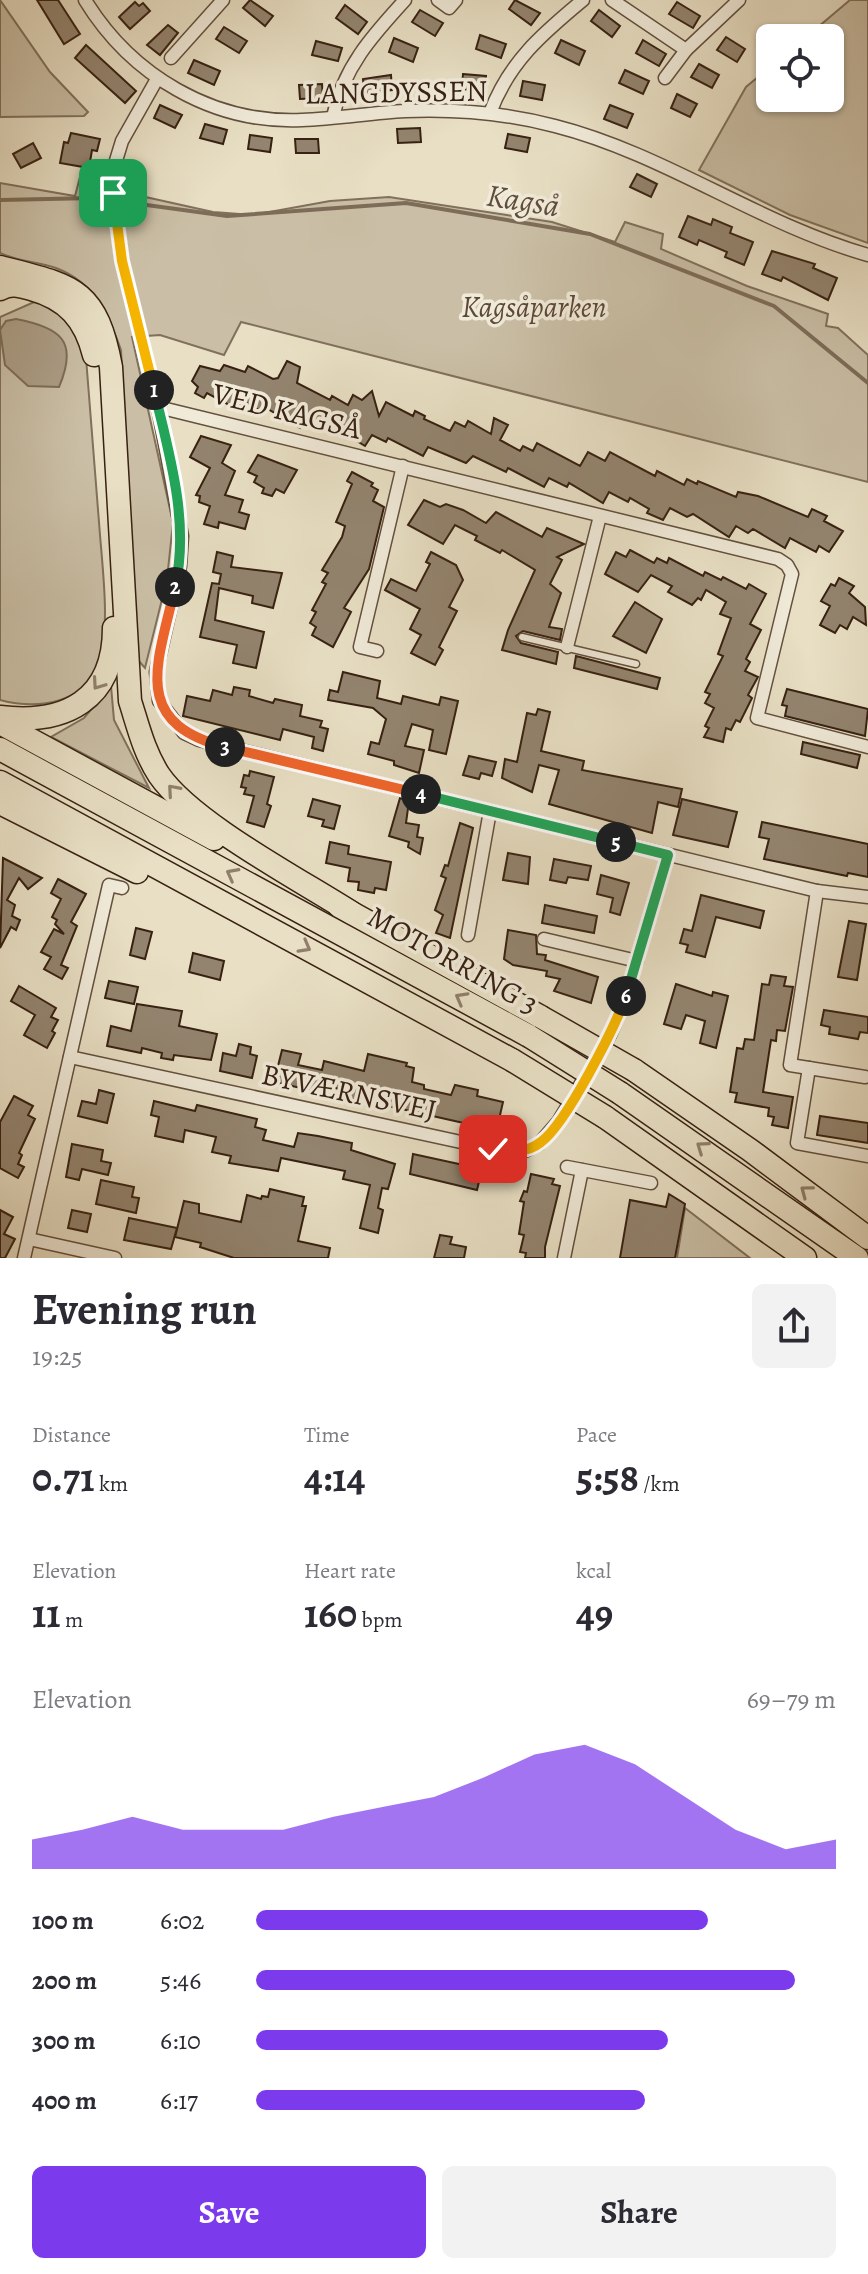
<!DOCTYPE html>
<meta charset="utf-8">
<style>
body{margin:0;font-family:Alegreya,serif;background:#f2f2f3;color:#2b2b33;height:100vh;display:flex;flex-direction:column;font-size:30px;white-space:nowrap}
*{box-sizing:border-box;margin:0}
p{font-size:26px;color:#7c7c81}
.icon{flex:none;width:44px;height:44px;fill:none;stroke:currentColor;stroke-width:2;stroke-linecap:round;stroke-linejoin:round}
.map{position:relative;height:1258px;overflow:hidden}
.side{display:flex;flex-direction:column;background:#fff;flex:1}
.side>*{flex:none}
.controls{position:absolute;left:756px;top:24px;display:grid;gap:16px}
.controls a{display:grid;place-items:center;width:88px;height:88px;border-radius:12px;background:#fff;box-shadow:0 2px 6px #0004;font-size:40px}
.pin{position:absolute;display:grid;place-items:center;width:68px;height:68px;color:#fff;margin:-34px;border-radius:16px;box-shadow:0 4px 12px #0006}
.km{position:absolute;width:40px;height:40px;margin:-20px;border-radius:50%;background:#222;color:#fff;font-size:22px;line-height:40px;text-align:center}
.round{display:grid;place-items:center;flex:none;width:84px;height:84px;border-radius:12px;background:#f2f2f3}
.headline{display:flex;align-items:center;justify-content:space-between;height:136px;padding:0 32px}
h1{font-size:44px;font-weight:700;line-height:60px}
.metrics{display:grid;grid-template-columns:repeat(3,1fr);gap:12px;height:136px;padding:8px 32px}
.metrics div{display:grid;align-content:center}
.metrics b{font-size:40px;font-weight:700}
.metrics small{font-size:22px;font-weight:400}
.metrics p{font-size:22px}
.chart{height:224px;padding:16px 32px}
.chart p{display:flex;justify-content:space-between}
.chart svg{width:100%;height:144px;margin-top:8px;fill:#7c3aed;opacity:.7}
.action{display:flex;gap:16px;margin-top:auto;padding:16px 32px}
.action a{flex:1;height:92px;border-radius:12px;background:#7c3aed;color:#fff;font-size:32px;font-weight:700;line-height:92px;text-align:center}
.action a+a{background:#f2f2f3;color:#2b2b33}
ul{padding:0 32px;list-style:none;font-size:26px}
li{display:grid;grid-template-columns:128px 96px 1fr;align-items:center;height:60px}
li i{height:20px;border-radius:10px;background:#7c3aed}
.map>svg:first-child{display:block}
.green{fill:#cabfa6;stroke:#80705c;stroke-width:2}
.water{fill:#ac9e87;stroke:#7d6c58;stroke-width:2}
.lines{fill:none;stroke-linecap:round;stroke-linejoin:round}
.stream{stroke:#7d6c58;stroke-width:4}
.building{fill:#93846f;stroke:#372112;stroke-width:2}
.service-casing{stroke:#63503e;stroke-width:9}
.minor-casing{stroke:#63503e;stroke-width:15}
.motorway-casing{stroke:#372112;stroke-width:25}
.service{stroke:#f0ead9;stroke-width:6}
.minor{stroke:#f0ead9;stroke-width:12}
.motorway{stroke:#e8dfc4;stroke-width:22}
.motorway-bridge-casing{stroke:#372112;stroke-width:25;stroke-linecap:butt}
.motorway-bridge{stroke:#e8dfc4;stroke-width:22}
.oneway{stroke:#90806b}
.split-1-casing{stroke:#fff;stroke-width:16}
.split-2-casing{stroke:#fff;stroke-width:16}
.split-3-casing{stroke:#fff;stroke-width:16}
.split-4-casing{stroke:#fff;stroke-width:16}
.split-5-casing{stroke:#fff;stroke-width:16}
.split-6-casing{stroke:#fff;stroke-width:16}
.split-7-casing{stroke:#fff;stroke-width:16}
.split-1{stroke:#f5b400;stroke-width:10}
.split-2{stroke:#22a559;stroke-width:10}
.split-3{stroke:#f0652b;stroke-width:10}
.split-4{stroke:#f0652b;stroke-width:10}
.split-5{stroke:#22a559;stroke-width:10}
.split-6{stroke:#22a559;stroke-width:10}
.split-7{stroke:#f5b400;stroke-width:10}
.labels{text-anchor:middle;stroke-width:7;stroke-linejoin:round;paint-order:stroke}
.street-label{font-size:30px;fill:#372112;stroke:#f0ead9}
.park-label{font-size:30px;font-style:italic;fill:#5c4837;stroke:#f0ead9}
.water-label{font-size:32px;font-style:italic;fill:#604d3b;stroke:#f0ead9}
</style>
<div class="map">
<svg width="868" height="1258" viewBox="0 0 868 1258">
<rect width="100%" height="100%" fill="#e8dfc4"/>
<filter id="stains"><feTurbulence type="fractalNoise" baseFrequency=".0025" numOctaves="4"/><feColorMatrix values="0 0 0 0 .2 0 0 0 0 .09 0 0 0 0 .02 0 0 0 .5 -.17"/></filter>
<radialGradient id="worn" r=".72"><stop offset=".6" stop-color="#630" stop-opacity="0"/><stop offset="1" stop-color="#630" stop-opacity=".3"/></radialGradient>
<g class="green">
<polygon points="0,0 50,72 88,112 84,116 0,117"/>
<polygon points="850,0 868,0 868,243 790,215 699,170 746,87 770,67 770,98 830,98 830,38 805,38"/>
<path d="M108 176 123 192 213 212 253 215 330 201 389 197 552 222 615 242 625 222 663 234 661 249 747 286 828 314 826 326 838 328 868 355V482L241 322 224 355 160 335 132 337 173 523 167 579 145 668 137 659 121 350C108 313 95 283 56 268 38 262 17 261 0 253V183L75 196 80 177Z"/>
<path d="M41 299 71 320 85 345C90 408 95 471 100 535 103 572 109 622 101 658 90 704 37 710 0 700V317Z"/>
<polygon points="111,686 114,720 149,788 51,737 84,718"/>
<polygon points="685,1208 750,1258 677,1258"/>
</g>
<path class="water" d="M16 319C60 328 79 340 59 387L28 386 5 365 0 330 6 321Z"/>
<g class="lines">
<g class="stream">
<polyline points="1,200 94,198"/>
<polyline points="132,203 227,216 406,203 590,234 774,306 868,383"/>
</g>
</g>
<g class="building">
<polygon points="37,0 58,0 80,34 64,44"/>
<polygon points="250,0 273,16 265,26 243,8"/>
<polygon points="515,0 540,13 531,25 509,9"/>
<polygon points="135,2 139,6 143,3 150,11 130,29 119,17"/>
<polygon points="677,2 700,16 693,28 669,14"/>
<polygon points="345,5 367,22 358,34 336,18"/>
<polygon points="420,10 443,23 435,36 412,22"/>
<polygon points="599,10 620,26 612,37 591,21"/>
<polygon points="168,25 178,33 160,55 147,45"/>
<polygon points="224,27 247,41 239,53 216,39"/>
<polygon points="480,35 506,44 501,58 476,49"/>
<polygon points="726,37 745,49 737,62 717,50"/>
<polygon points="394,38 418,48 413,62 389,52"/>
<polygon points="561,40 585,51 579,65 555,53"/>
<polygon points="643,40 666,54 659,66 636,53"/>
<polygon points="316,41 342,48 338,61 312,55"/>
<polygon points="86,45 136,91 125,103 75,58"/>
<polygon points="194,60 220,71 214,85 188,73"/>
<polygon points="699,64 719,75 712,88 691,77"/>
<polygon points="625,70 649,81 643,94 619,83"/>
<polygon points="463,74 486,76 485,91 462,89"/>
<polygon points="391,75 392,90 364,93 363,79"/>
<polygon points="523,81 545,85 542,100 520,96"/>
<polygon points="322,84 323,98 300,99 299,85"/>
<polygon points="677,94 697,104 690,117 671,108"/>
<polygon points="160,105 182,115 175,128 154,118"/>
<polygon points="610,105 633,114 627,128 604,119"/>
<polygon points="205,124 227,130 223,144 200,138"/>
<polygon points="420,128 421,142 398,143 397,129"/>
<polygon points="71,133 100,139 97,151 92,150 89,168 60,163 64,142 68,143"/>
<polygon points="508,134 530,138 527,152 505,148"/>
<polygon points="250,135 272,138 270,152 248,149"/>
<polygon points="295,139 318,139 319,153 296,153"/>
<polygon points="33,143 41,158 21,168 13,154"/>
<polygon points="637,174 657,184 651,197 630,187"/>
<polygon points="688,216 711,225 713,219 732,227 730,233 753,242 744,265 725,257 727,252 699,240 697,245 679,237"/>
<polygon points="772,251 815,264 813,268 837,278 828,300 783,277 781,281 762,274"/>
<polygon points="287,361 300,367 297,383 330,400 332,396 348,405 353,395 362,400 372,391 379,416 386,402 413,416 415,411 425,416 424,419 450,431 455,422 465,427 468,421 491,434 494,418 508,425 500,440 520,451 523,446 533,451 537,443 580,466 588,452 605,461 610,452 655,476 657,471 684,485 687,479 697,484 698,481 736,497 738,492 758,496 808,517 812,509 827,516 824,521 843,531 829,552 819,546 816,552 790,538 785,548 753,529 748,533 736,526 729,537 693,514 687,517 670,508 663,520 647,513 649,509 630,498 628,502 609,492 603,503 569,483 567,487 549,478 544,487 508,468 506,472 473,456 466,463 428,447 423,456 388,438 386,442 372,435 365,446 327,423 324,428 306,418 300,428 266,408 264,413 247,403 242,412 207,393 204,398 195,393 198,387 192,381 200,366 220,371 224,365 245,372 248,366 273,379 278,378"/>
<polygon points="201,436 231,445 222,463 235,471 225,495 243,500 239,512 249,515 245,529 219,522 218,528 204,524 210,506 199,502 200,496 196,495 210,468 190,457"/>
<polygon points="258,455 297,470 284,493 276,489 272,496 262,493 264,488 254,482 257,476 248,472"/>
<polygon points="352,472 373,483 371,486 378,490 373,501 384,507 369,569 344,608 351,612 333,647 312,635 316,627 310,623 316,612 312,610 326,584 322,582 328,573 322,570 342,537 345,526 336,522 352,484 347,481"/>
<polygon points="424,500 440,507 446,504 463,510 486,523 496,512 542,537 547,528 584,544 557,557 562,560 550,584 561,593 549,627 562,629 560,640 523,631 516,636 521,643 558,652 556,664 502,650 508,630 535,570 502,550 500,553 475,540 477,536 455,525 443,544 408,525"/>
<polygon points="630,550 654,563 657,558 667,563 669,558 703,576 705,572 721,580 723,577 746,589 749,584 766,594 750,624 761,630 746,659 750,662 745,671 758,677 748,695 752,698 740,722 736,720 731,730 726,728 723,742 704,737 709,728 705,726 714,708 705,703 710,694 705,692 723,656 718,654 731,618 720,614 726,602 706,590 701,600 698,598 692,605 668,592 672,586 651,575 638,592 605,574 616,552 626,557"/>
<polygon points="217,552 233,556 231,567 282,573 273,608 252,603 253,596 219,588 215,620 264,632 256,668 233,663 237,645 200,637 212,583 219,584 221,574 213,572"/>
<polygon points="431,552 456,565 463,580 449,607 457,611 439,647 443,650 435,665 411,653 421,635 410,629 420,609 385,590 391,579 416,591 430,564 426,562"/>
<polygon points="839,578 854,586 849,593 865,607 866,625 853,617 847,629 840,625 835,633 820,625 830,606 821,601 831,584 835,586"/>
<polygon points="635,602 662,619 646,653 613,636"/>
<polygon points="576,656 660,678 657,689 574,668"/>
<polygon points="343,672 380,681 377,698 401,704 403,696 439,705 441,697 458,701 446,754 429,750 433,730 412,724 405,746 424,750 419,773 394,765 394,761 368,754 371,742 379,744 386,719 373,708 328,700 330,690 338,692"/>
<polygon points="234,687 250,690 249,696 273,703 275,699 302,705 300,716 322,721 320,727 328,729 323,751 312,748 314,737 283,729 280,740 183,716 187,696 210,701 213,690 232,695"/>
<polygon points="787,689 868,709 865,736 785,716 787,706 782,705"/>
<polygon points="538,709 550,712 541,751 584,761 582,770 682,789 678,807 658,802 652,833 549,804 559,770 539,765 532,792 502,778 505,759 517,762 527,713 536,715"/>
<polygon points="803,742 860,755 857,768 801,754"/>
<polygon points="469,756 496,762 492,776 481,773 479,779 463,775"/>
<polygon points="250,771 274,777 267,804 271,806 264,827 247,822 254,796 244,794 246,788 241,787 244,775 249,776"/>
<polygon points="400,798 409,801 406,823 419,825 417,837 423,838 420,854 408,847 409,842 389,836"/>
<polygon points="313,799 340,806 334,829 322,826 324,820 308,816"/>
<polygon points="682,799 737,812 728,847 673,835"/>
<polygon points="762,822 868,844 868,877 848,873 847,876 764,859 769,839 759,837"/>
<polygon points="460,823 473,828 450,938 436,933 443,915 435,910 446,878 441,876 445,865 448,866"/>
<polygon points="330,842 349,846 348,854 391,862 386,890 375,888 374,893 358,890 359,882 348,881 350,868 326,863"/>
<polygon points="508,853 530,857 528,884 503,880"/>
<polygon points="3,858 42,878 28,889 19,878 7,900 15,905 12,916 20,920 16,930 11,927 0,948"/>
<polygon points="554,859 591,866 588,880 568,877 566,883 550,880"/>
<polygon points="601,875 629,883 620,915 610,912 613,898 597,894"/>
<polygon points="58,879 86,894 71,922 77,926 61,965 68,968 62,979 44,969 51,957 41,952 54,929 64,934 55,924 57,920 52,917 61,899 51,893"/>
<polygon points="701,895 764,911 760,928 716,917 705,957 686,952 688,945 680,943 684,929 692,931"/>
<polygon points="545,905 597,916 594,933 542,923"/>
<polygon points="849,921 866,924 857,980 838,977"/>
<polygon points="136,928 152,932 145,959 130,955"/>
<polygon points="508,930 536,935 537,954 546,955 545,960 598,977 591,1003 554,991 560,979 546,976 547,971 513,965 504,959"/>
<polygon points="193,953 224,961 220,980 189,972"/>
<polygon points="771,975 786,977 784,986 793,987 785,1031 777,1030 776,1041 771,1040 763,1092 793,1097 788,1128 772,1125 774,1117 768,1116 769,1108 735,1102 737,1093 730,1092 737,1048 743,1049 745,1039 754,1040 762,984 769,985"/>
<polygon points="109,981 138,987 134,1004 105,998"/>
<polygon points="676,984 712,996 713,992 728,996 716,1048 700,1043 705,1021 686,1015 681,1029 664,1024"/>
<polygon points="19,986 56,1008 51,1017 58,1020 52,1031 55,1033 47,1048 24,1035 35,1015 11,1001"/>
<polygon points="137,1004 182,1011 179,1026 217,1034 211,1060 174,1055 173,1060 161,1058 162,1053 142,1048 141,1053 107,1046 111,1026 131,1031"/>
<polygon points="824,1010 868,1017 868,1033 860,1032 858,1039 829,1034 830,1027 821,1025"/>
<polygon points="239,1044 251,1047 250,1054 257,1056 252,1078 220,1071 223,1053 236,1056"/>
<polygon points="282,1050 301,1054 298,1065 322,1070 324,1061 364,1071 368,1054 407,1063 406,1066 414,1068 412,1082 424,1085 424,1089 451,1095 455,1085 478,1090 477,1096 503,1102 498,1124 488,1121 486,1128 388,1106 390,1098 367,1092 365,1102 347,1098 349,1091 321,1085 319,1092 274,1082"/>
<polygon points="99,1090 114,1094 107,1123 78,1116 82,1101 96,1104"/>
<polygon points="14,1096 33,1106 28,1115 35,1119 19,1153 22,1155 18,1164 24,1167 18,1178 0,1168 0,1122"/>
<polygon points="154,1101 195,1111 197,1105 257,1119 255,1127 266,1130 263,1140 294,1147 298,1133 318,1136 352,1143 351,1150 395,1164 388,1189 382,1188 378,1208 383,1210 378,1233 360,1228 370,1185 343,1179 345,1171 281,1158 278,1171 229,1163 231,1156 212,1152 216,1137 185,1130 183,1142 155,1136 159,1117 151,1115"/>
<polygon points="820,1116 868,1123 868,1143 817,1135"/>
<polygon points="72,1144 103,1150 101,1161 111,1163 108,1175 82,1169 79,1180 66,1177"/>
<polygon points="413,1154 482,1169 477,1190 410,1174"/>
<polygon points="531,1174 554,1179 552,1184 560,1186 545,1247 545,1258 525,1258 526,1253 520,1252 524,1235 519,1234 524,1202 520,1201 524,1191 527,1192"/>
<polygon points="101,1180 134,1187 132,1197 139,1198 136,1213 96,1204"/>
<polygon points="270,1189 304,1197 302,1206 306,1206 298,1241 330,1248 328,1258 234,1258 200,1247 201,1243 175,1237 184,1201 199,1204 199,1213 241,1222 247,1195 261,1199 262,1196 268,1197"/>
<polygon points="669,1194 685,1204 675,1258 620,1258 630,1200 666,1207"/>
<polygon points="0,1210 13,1217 4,1234 15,1239 5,1258 0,1258"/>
<polygon points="72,1210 91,1214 87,1232 68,1228"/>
<polygon points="129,1218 177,1228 171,1249 124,1240"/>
<polygon points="440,1235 452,1237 450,1244 466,1247 464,1258 434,1258"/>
</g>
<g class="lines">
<defs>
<polyline id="service" points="522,637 636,664"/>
<g id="minor">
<path d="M85 0C131 75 212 124 302 120 336 119 370 113 405 111 455 109 506 113 555 126 665 154 759 224 868 255"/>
<polyline points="438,0 449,8 456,0"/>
<polyline points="612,0 686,50"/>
<polyline points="171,58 223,0"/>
<polyline points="665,78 686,50 739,0"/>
<polyline points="157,79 122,141 114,167 113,193 122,261 158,407 182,536 180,566 156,672 159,701 184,733 199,740 817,891 868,897"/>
<path d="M490 113C509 62 542 34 583 0"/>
<path d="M333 117C343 68 372 36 405 0"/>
<polyline points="158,407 778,559 787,565 792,574 757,718 868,747"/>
<polyline points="567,647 600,516"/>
<polyline points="377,651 360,647 403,466"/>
<polyline points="817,891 790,1065 865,1077"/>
<polyline points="468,935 490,811"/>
<polyline points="544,939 637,961"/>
<polyline points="70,1057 493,1149 525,1151 539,1144 558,1122 610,1035 624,1002 668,855"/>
<polyline points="809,1068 797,1143 868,1156"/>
<polyline points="567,1167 651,1183"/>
<polyline points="29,1239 115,1258"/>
<polyline points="24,1258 109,885 122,888"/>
<polyline points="564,1258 582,1170"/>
</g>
<g id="motorway">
<path d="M0 267C73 286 96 287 111 367L130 701C138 726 144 752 159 775 192 823 299 879 352 913"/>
<path d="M0 289C11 283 20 286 31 289 67 299 85 319 94 355"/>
<path d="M0 717C65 725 114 700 114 628"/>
<polyline points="0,723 214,839"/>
<polyline points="0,749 529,1036"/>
<polyline points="0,782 512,1060"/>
<polyline points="0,803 137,872"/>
<polyline points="339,906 541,1017"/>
<polyline points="634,1070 750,1150 868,1238"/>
<polyline points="620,1093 857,1258"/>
<polyline points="605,1117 805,1258"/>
</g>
</defs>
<use href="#service" class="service-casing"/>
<use href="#minor" class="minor-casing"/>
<use href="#motorway" class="motorway-casing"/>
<use href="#service" class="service"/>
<use href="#minor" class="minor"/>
<use href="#motorway" class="motorway"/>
<defs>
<g id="motorway-bridge">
<polyline points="541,1017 634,1070"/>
<polyline points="529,1036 620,1093"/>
<polyline points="512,1060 605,1117"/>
</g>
</defs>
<use href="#motorway-bridge" class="motorway-bridge-casing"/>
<use href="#motorway-bridge" class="motorway-bridge"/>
</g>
<defs><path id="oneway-chevron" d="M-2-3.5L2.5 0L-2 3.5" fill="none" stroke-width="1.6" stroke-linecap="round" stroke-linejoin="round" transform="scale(2)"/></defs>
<g class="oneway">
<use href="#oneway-chevron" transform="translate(98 684) rotate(125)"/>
<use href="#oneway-chevron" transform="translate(173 790) rotate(-131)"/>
<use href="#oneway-chevron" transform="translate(232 874) rotate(-152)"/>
<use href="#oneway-chevron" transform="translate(305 947) rotate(29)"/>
<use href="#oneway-chevron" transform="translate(461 998) rotate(-151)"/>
<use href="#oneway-chevron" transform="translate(702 1147) rotate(-145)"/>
<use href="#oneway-chevron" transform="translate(806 1191) rotate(-143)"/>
</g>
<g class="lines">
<defs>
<polyline id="split-1" points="113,193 122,261 154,390"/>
<path id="split-2" d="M154 390C169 453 190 522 175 587"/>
<path id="split-3" d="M175 587C159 661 128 722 225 747"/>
<polyline id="split-4" points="225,747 421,794"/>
<polyline id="split-5" points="421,794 616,842"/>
<polyline id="split-6" points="616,842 668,855 626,996"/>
<path id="split-7" d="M493 1149C510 1151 526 1154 541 1142 566 1124 615 1027 626 996"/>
</defs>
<use href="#split-1" class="split-1-casing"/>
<use href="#split-2" class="split-2-casing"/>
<use href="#split-3" class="split-3-casing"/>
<use href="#split-4" class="split-4-casing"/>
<use href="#split-5" class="split-5-casing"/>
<use href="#split-6" class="split-6-casing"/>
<use href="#split-7" class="split-7-casing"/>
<use href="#split-1" class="split-1"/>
<use href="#split-2" class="split-2"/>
<use href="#split-3" class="split-3"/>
<use href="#split-4" class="split-4"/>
<use href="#split-5" class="split-5"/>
<use href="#split-6" class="split-6"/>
<use href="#split-7" class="split-7"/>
</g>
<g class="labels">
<g class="street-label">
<text transform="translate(396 92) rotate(-1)" y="10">LANGDYSSEN</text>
<text transform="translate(287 411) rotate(14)" y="10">VED KAGSÅ</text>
<text transform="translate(453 960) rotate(29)" y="10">MOTORRING 3</text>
<text transform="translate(349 1092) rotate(12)" y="10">BYVÆRNSVEJ</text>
</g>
<g class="park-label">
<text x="534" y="317">Kagsåparken</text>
</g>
<g class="water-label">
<text transform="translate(523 200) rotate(9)" y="11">Kagså</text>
</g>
</g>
<rect width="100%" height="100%" filter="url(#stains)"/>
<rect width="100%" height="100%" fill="url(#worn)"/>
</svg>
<div class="controls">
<a><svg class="icon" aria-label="locate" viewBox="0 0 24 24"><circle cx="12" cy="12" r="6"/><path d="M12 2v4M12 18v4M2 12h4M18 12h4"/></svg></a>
</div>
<div class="pin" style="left:113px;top:193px;background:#1e9e55"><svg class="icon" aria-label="arrive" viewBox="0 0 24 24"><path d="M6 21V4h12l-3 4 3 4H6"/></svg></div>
<div class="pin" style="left:493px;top:1149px;background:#d93025"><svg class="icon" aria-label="check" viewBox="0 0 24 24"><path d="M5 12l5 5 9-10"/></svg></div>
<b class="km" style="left:154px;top:390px">1</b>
<b class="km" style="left:175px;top:587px">2</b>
<b class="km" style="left:225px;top:747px">3</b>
<b class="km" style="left:421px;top:794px">4</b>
<b class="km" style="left:616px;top:842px">5</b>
<b class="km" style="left:626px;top:996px">6</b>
</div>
<section class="side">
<div class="headline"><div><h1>Evening run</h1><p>19:25</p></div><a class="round"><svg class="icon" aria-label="share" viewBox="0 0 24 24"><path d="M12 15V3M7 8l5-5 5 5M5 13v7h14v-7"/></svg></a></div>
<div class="metrics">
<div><p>Distance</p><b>0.71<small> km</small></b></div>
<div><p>Time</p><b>4:14</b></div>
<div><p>Pace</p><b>5:58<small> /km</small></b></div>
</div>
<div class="metrics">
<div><p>Elevation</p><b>11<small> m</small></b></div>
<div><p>Heart rate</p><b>160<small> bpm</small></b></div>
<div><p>kcal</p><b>49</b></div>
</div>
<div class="chart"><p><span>Elevation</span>69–79 m</p>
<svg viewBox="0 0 160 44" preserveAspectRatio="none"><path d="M0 44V35L10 32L20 28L30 32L40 32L50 32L60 28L70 25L80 22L90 16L100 9L110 6L120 12L130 22L140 32L150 38L160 35V44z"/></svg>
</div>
<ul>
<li><b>100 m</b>6:02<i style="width:78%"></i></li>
<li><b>200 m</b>5:46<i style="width:93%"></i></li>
<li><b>300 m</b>6:10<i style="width:71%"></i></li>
<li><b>400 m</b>6:17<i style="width:67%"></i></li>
</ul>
<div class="action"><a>Save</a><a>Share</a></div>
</section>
